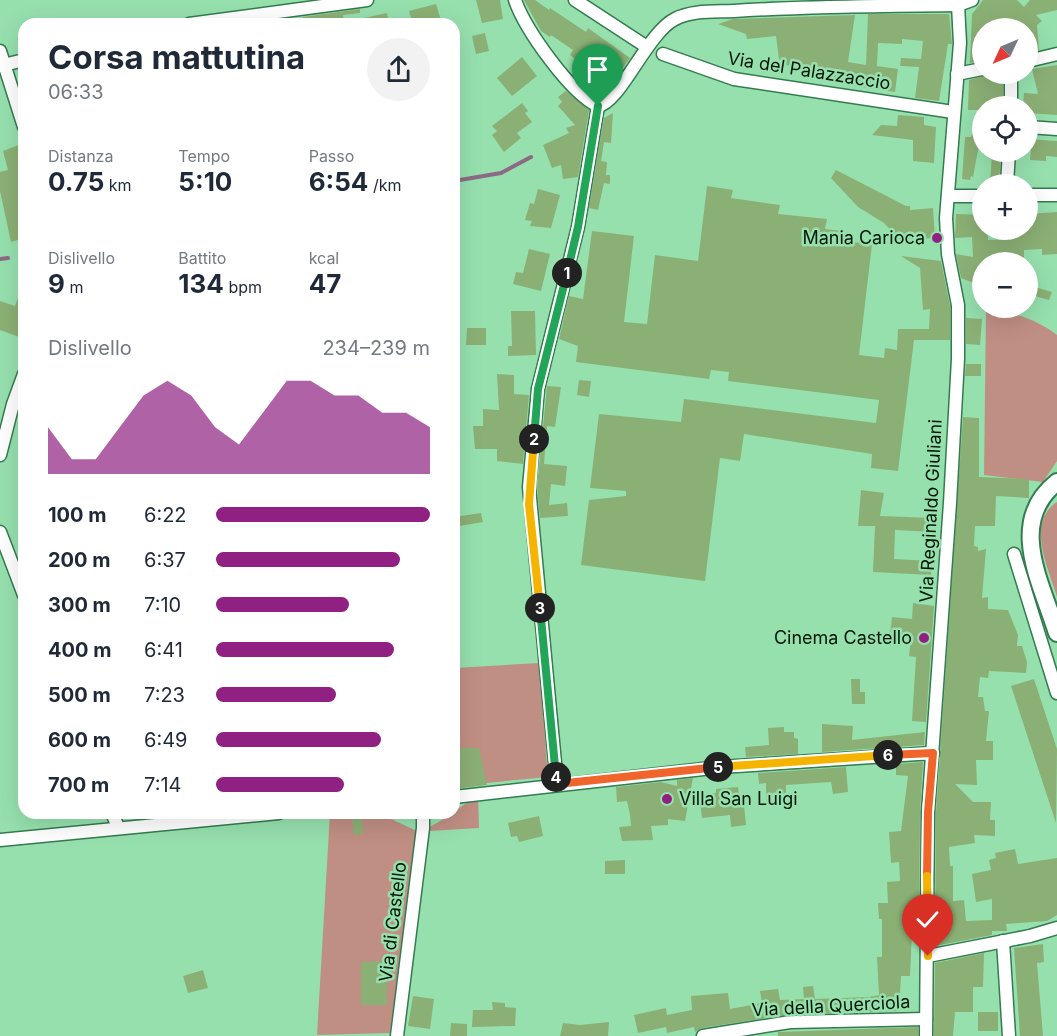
<!DOCTYPE html>
<html lang="it">
<meta charset="utf-8">
<style>
body{margin:0;font-family:Inter,sans-serif;background:#f2f2f3;color:#1f2937;height:100vh;display:flex;flex-direction:column;font-size:22px;white-space:nowrap}
*{box-sizing:border-box;margin:0}
p{font-size:20px;color:#747a83}
.icon{flex:none;width:33px;height:33px;fill:none;stroke:currentColor;stroke-width:2;stroke-linecap:round;stroke-linejoin:round}
.map{position:relative;flex:1;overflow:hidden}
.details{position:absolute;left:18px;top:18px;width:442px;height:801px;display:flex;flex-direction:column;background:#fff;border-radius:18px;box-shadow:0 6px 24px #0002}
.details>*{flex:none}
.needle{width:39px;rotate:226deg}
.tools{position:absolute;left:972px;top:18px;display:grid;gap:12px}
.tools a{display:grid;place-items:center;width:66px;height:66px;border-radius:50%;background:#fff;box-shadow:0 6px 24px #0002;font-size:30px}
.pin{position:absolute;display:grid;place-items:center;width:51px;height:51px;color:#fff;margin:-62px -26px;border-radius:50% 50% 50% 0;rotate:-45deg;box-shadow:0 0 6px #0007}
.pin .icon{rotate:45deg}
.km{position:absolute;width:30px;height:30px;margin:-15px;border-radius:50%;background:#222;color:#fff;font-size:16px;line-height:30px;text-align:center}
.round{display:grid;place-items:center;flex:none;width:63px;height:63px;border-radius:32px;background:#f2f2f3}
.summary{display:flex;align-items:center;justify-content:space-between;height:102px;padding:0 30px}
h1{font-size:33px;font-weight:700;line-height:45px}
.stats{display:grid;grid-template-columns:repeat(3,1fr);gap:9px;height:102px;padding:6px 30px}
.stats div{display:grid;align-content:center}
.stats b{font-size:26px;font-weight:700}
.stats small{font-size:16px;font-weight:400}
.stats p{font-size:16px}
.chart{height:168px;padding:12px 30px}
.chart p{display:flex;justify-content:space-between}
.chart svg{width:100%;height:108px;margin-top:6px;fill:#902082;opacity:.7}
ul{padding:0 30px;list-style:none;font-size:20px}
li{display:grid;grid-template-columns:96px 72px 1fr;align-items:center;height:45px}
li i{height:15px;border-radius:8px;background:#902082}
.map>svg:first-child{display:block}
.green{fill:#c08f83}
.lines{fill:none;stroke-linecap:round;stroke-linejoin:round}
.stream{stroke:#8b6a85;stroke-width:4}
.building{fill:#8bb075}
.street-casing{stroke:#337c4f;stroke-width:15}
.secondary-casing{stroke:#337c4f;stroke-width:20}
.street{stroke:#fff;stroke-width:12}
.secondary{stroke:#fff;stroke-width:16}
.split-1-casing{stroke:#fff;stroke-width:12}
.split-2-casing{stroke:#fff;stroke-width:12}
.split-3-casing{stroke:#fff;stroke-width:12}
.split-4-casing{stroke:#fff;stroke-width:12}
.split-5-casing{stroke:#fff;stroke-width:12}
.split-6-casing{stroke:#fff;stroke-width:12}
.split-7-casing{stroke:#fff;stroke-width:12}
.split-8-casing{stroke:#fff;stroke-width:12}
.split-1{stroke:#22a559;stroke-width:8}
.split-2{stroke:#22a559;stroke-width:8}
.split-3{stroke:#f5b400;stroke-width:8}
.split-4{stroke:#22a559;stroke-width:8}
.split-5{stroke:#f0652b;stroke-width:8}
.split-6{stroke:#f5b400;stroke-width:8}
.split-7{stroke:#f0652b;stroke-width:8}
.split-8{stroke:#f5b400;stroke-width:8}
.poi-dot{fill:#902082;stroke:#96e0ae;stroke-width:2}
.labels{text-anchor:middle;stroke-width:5;stroke-linejoin:round;paint-order:stroke}
.street-label{font-size:18px;fill:#001706;stroke:#96e0ae}
.poi-label{font-size:18px;fill:#001706;stroke:#96e0ae;text-anchor:end}
</style>
<div class="map">
<svg width="1057" height="1036" viewBox="0 0 1057 1036">
<rect width="100%" height="100%" fill="#96e0ae"/>
<g class="green">
<path d="M986 308C1012 312 1036 319 1057 335V461L1043 482 984 475Z"/>
<path d="M1057 502V597C1049 569 1025 523 1057 502Z"/>
<polygon points="539,663 548,777 455,786 455,668"/>
<polygon points="478,795 479,828 429,831 428,828 454,813 455,811"/>
<polygon points="330,813 378,813 417,831 390,1033 317,1035"/>
</g>
<g class="lines">
<g class="stream">
<polyline points="454,181 501,173 531,157"/>
<polyline points="0,259 8,258"/>
</g>
</g>
<g class="building">
<polygon points="476,0 500,0 503,19 482,23"/>
<polygon points="524,0 535,0 549,10 550,8 586,32 588,28 630,58 604,93 602,91 599,97 576,77 583,65 570,55 573,50 551,35 550,37 541,31"/>
<polygon points="983,0 1017,0 1024,7 1030,0 1057,0 1057,10 1036,15 1042,21 1037,25 1039,50 1028,53 1028,28 982,28 982,61 970,63 972,14"/>
<polygon points="436,4 442,24 413,24 409,11"/>
<polygon points="360,9 360,13 343,15 344,24 304,24 303,17"/>
<polygon points="387,13 389,24 356,24 355,20"/>
<polygon points="868,14 949,14 952,44 948,44 939,101 915,98 919,67 900,66 901,58 921,59 923,41 902,39 902,44 878,43 877,66 898,69 895,92 828,82 830,71 786,65 779,59 776,36 747,39 746,34 718,24 733,19 855,15 848,62 866,65"/>
<polygon points="485,33 489,51 476,54 472,36"/>
<polygon points="522,57 537,76 512,96 497,78"/>
<polygon points="1057,65 1057,115 1028,113 1028,106 1023,106 1024,93 1038,94 1032,69"/>
<polygon points="1003,74 1003,106 982,106 982,110 968,110 969,80 988,75"/>
<polygon points="566,91 589,110 578,177 563,179 561,165 552,168 543,145 569,133 566,128 575,125 558,106 562,102 558,97"/>
<polygon points="522,103 528,111 525,113 532,122 517,133 521,138 504,152 492,135 497,131 492,126"/>
<polygon points="613,113 611,143 604,142 601,161 607,162 606,175 610,175 610,184 604,183 598,210 589,208 604,118"/>
<polygon points="898,115 924,117 924,125 936,127 934,163 913,161 913,140 872,135 881,125 897,126"/>
<polygon points="972,134 981,134 973,177 971,176 970,180 962,179 965,137 971,137"/>
<polygon points="1028,139 1057,141 1057,157 1046,156 1046,161 1030,160 1031,150 1028,150"/>
<polygon points="24,143 24,238 11,242 0,191 0,172 8,170 3,151"/>
<polygon points="992,152 1001,152 999,184 990,184"/>
<polygon points="836,170 906,206 910,206 910,210 933,208 935,238 900,240 884,223 858,207 831,178"/>
<polygon points="707,186 733,190 731,198 780,205 778,214 827,219 825,229 843,231 842,241 872,244 859,355 884,358 885,348 897,350 898,329 929,329 930,309 923,310 920,268 901,256 941,261 950,306 950,340 914,340 898,471 871,468 872,454 744,434 740,461 720,458 705,581 581,565 589,500 626,496 626,491 590,488 599,414 681,422 684,399 876,423 879,400 728,381 729,372 711,370 709,379 576,362 578,346 559,339 569,296 583,299 592,231 634,236 624,322 647,324 655,255 698,261"/>
<polygon points="538,189 560,195 551,228 530,226 532,221 525,220 530,203 534,204"/>
<polygon points="1057,212 1057,254 1042,255 1042,249 1024,250 1024,262 1011,262 1011,260 982,262 982,286 961,278 956,254 973,257 972,237 955,238 956,214 982,215 982,230 988,230 988,240 1009,239 1008,230 1028,230 1028,214"/>
<polygon points="529,249 550,254 541,291 513,284 516,272 523,273"/>
<polygon points="23,284 24,331 22,338 0,330 0,301 15,306"/>
<polygon points="1028,285 1052,292 1049,300 1028,294"/>
<polygon points="511,311 535,311 536,355 508,356 508,346 512,346"/>
<polygon points="966,318 982,319 980,345 966,344"/>
<polygon points="467,328 486,328 486,345 466,345"/>
<polygon points="966,364 981,364 981,376 965,376"/>
<polygon points="497,374 514,375 514,394 529,395 523,464 497,461 497,449 475,449 473,426 483,426 483,409 499,410"/>
<polygon points="579,380 591,381 589,397 577,395"/>
<polygon points="547,386 561,387 555,427 547,426 544,464 567,466 565,486 551,484 549,505 567,503 568,516 540,518 537,487"/>
<polygon points="963,417 979,418 979,477 1029,479 1029,498 996,496 995,526 975,526 974,546 978,547 978,551 986,549 982,598 988,597 988,609 1008,610 1018,635 1017,646 1022,646 1027,662 1026,673 989,671 988,678 980,677 978,697 983,697 985,711 989,711 986,741 993,741 993,760 976,760 977,785 955,784 973,802 991,802 990,820 995,820 995,836 974,835 975,843 949,847 950,866 953,866 953,901 964,900 966,921 992,920 992,899 976,902 972,874 991,870 989,860 996,858 995,853 1015,849 1018,864 1057,858 1057,915 1047,921 1006,924 1007,931 992,931 992,935 935,946 936,812"/>
<polygon points="861,490 884,493 880,516 934,518 933,532 895,530 894,559 932,561 931,575 873,572 875,526 858,526"/>
<polygon points="481,513 483,522 454,527 454,517"/>
<polygon points="913,603 934,606 926,722 912,721 916,657 909,656 911,637 890,636 892,617 912,619"/>
<polygon points="851,679 860,679 860,692 865,692 865,704 852,704"/>
<polygon points="1034,679 1057,749 1056,823 1011,686"/>
<polygon points="822,724 853,726 852,740 925,732 924,745 822,752"/>
<polygon points="784,727 784,732 794,732 794,738 798,739 798,754 746,757 745,747 769,745 768,728"/>
<polygon points="454,748 479,748 487,785 454,789"/>
<polygon points="923,762 920,812 919,933 912,933 910,976 901,976 899,1011 790,1014 702,1028 695,1032 694,1027 667,1033 666,1027 638,1033 634,1015 666,1008 667,1015 692,1010 691,996 728,993 730,1009 762,1003 760,991 778,989 780,1000 804,999 803,987 813,986 815,999 869,997 879,995 877,957 882,957 882,919 879,919 878,903 888,903 887,882 900,881 899,862 891,863 889,832 901,831 908,776 896,775 896,764"/>
<polygon points="846,767 848,792 833,794 831,782 786,785 786,800 777,801 778,805 766,807 766,783 759,784 758,773"/>
<polygon points="693,778 685,821 668,819 668,825 651,826 653,840 622,841 619,827 631,826 630,815 627,801 617,802 616,787 661,782 677,786 677,780"/>
<polygon points="738,787 739,796 743,796 746,825 731,827 730,815 702,818 699,795 716,793 716,789"/>
<polygon points="352,816 362,816 363,834 354,835"/>
<polygon points="539,816 543,836 519,842 517,836 511,837 508,823"/>
<polygon points="625,860 625,874 605,874 605,861"/>
<polygon points="1043,944 1044,962 1037,963 1043,1036 1020,1036 1014,948"/>
<polygon points="984,953 983,987 973,987 973,1012 955,1012 953,1036 934,1036 935,963"/>
<polygon points="387,961 387,1005 361,1005 361,962"/>
<polygon points="203,970 208,988 188,993 183,976"/>
<polygon points="413,996 434,999 430,1029 408,1026"/>
<polygon points="492,1002 505,1003 505,1007 516,1008 515,1026 472,1027 473,1010 493,1010"/>
<rect x="978" y="1012" width="20" height="19"/>
<polygon points="609,1022 608,1036 560,1036 563,1023 580,1025"/>
<polygon points="451,1023 467,1024 467,1036 450,1036"/>
<polygon points="918,1027 918,1036 778,1036 778,1032"/>
</g>
<g class="lines">
<defs>
<g id="street">
<path d="M515 0C525 29 570 93 598 106 620 103 647 33 675 19 692 10 715 12 734 11 808 6 883 6 958 5L956 0"/>
<polyline points="575,0 647,47"/>
<polyline points="189,24 367,0"/>
<polyline points="0,51 24,127"/>
<polyline points="663,54 734,79 953,112"/>
<polyline points="1028,61 1057,54"/>
<polyline points="0,66 24,60"/>
<polyline points="957,74 982,69"/>
<polyline points="1011,106 1011,74"/>
<polyline points="1028,127 1057,129"/>
<polyline points="1007,184 1009,152"/>
<polyline points="1028,195 1057,195"/>
<polyline points="948,196 982,196"/>
<polyline points="0,455 13,404 24,374"/>
<polyline points="0,532 24,595"/>
<polyline points="1014,554 1057,693"/>
<polyline points="557,784 529,487 538,389 578,227 598,106"/>
<polyline points="454,797 721,767 933,753"/>
<polyline points="112,813 118,827"/>
<polyline points="0,840 279,813"/>
<polyline points="1003,941 1009,1036"/>
<polyline points="928,956 1030,936 1057,928"/>
<polyline points="397,1036 423,828 423,813"/>
<polyline points="703,1036 790,1022 926,1019"/>
<polyline points="926,1036 928,812 950,503 958,359 958,305 948,254 946,218 960,43 958,5 972,0"/>
</g>
<path id="secondary" d="M1057 482C1006 522 1042 584 1057 633"/>
</defs>
<use href="#street" class="street-casing"/>
<use href="#secondary" class="secondary-casing"/>
<use href="#street" class="street"/>
<use href="#secondary" class="secondary"/>
</g>
<g class="lines">
<defs>
<polyline id="split-1" points="567,273 578,227 598,106"/>
<polyline id="split-2" points="534,439 538,389 567,273"/>
<polyline id="split-3" points="534,439 529,504 540,608"/>
<polyline id="split-4" points="540,608 556,777"/>
<polyline id="split-5" points="556,777 557,784 718,767"/>
<polyline id="split-6" points="718,767 888,755"/>
<polyline id="split-7" points="888,755 933,753 928,812 927,876"/>
<polyline id="split-8" points="927,876 928,956"/>
</defs>
<use href="#split-1" class="split-1-casing"/>
<use href="#split-2" class="split-2-casing"/>
<use href="#split-3" class="split-3-casing"/>
<use href="#split-4" class="split-4-casing"/>
<use href="#split-5" class="split-5-casing"/>
<use href="#split-6" class="split-6-casing"/>
<use href="#split-7" class="split-7-casing"/>
<use href="#split-8" class="split-8-casing"/>
<use href="#split-1" class="split-1"/>
<use href="#split-2" class="split-2"/>
<use href="#split-3" class="split-3"/>
<use href="#split-4" class="split-4"/>
<use href="#split-5" class="split-5"/>
<use href="#split-6" class="split-6"/>
<use href="#split-7" class="split-7"/>
<use href="#split-8" class="split-8"/>
</g>
<g class="poi-dot">
<circle cx="937" cy="238" r="6"/>
<circle cx="924" cy="638" r="6"/>
<circle cx="667" cy="799" r="6"/>
</g>
<g class="labels">
<g class="street-label">
<text transform="translate(809 71) rotate(9)" y="6">Via del Palazzaccio</text>
<text transform="translate(931 511) rotate(-87)" y="6">Via Reginaldo Giuliani</text>
<text transform="translate(393 922) rotate(-83)" y="6">Via di Castello</text>
<text transform="translate(831 1006) rotate(-3)" y="6">Via della Querciola</text>
</g>
<g class="poi-label">
<text x="925" y="244">Mania Carioca</text>
<text x="912" y="644">Cinema Castello</text>
<text x="679" y="805" text-anchor="start">Villa San Luigi</text>
</g>
</g>
</svg>
<div class="tools">
<a><svg class="needle" viewBox="-14 -14 28 28"><path d="M0-13l5 13h-10z" fill="#e53935"/><path d="M0 13l5-13h-10z" fill="#747a83"/></svg></a>
<a><svg class="icon" aria-label="locate" viewBox="0 0 24 24"><circle cx="12" cy="12" r="6"/><path d="M12 2v4M12 18v4M2 12h4M18 12h4"/></svg></a>
<a>+</a>
<a>−</a>
</div>
<div class="pin" style="left:598px;top:106px;background:#1e9e55"><svg class="icon" aria-label="arrive" viewBox="0 0 24 24"><path d="M6 21V4h12l-3 4 3 4H6"/></svg></div>
<div class="pin" style="left:928px;top:956px;background:#d93025"><svg class="icon" aria-label="check" viewBox="0 0 24 24"><path d="M5 12l5 5 9-10"/></svg></div>
<b class="km" style="left:567px;top:273px">1</b>
<b class="km" style="left:534px;top:439px">2</b>
<b class="km" style="left:540px;top:608px">3</b>
<b class="km" style="left:556px;top:777px">4</b>
<b class="km" style="left:718px;top:767px">5</b>
<b class="km" style="left:888px;top:755px">6</b>
<section class="details">
<div class="summary"><div><h1>Corsa mattutina</h1><p>06:33</p></div><a class="round"><svg class="icon" aria-label="share" viewBox="0 0 24 24"><path d="M12 15V3M7 8l5-5 5 5M5 13v7h14v-7"/></svg></a></div>
<div class="stats">
<div><p>Distanza</p><b>0.75<small> km</small></b></div>
<div><p>Tempo</p><b>5:10</b></div>
<div><p>Passo</p><b>6:54<small> /km</small></b></div>
</div>
<div class="stats">
<div><p>Dislivello</p><b>9<small> m</small></b></div>
<div><p>Battito</p><b>134<small> bpm</small></b></div>
<div><p>kcal</p><b>47</b></div>
</div>
<div class="chart"><p><span>Dislivello</span>234–239 m</p>
<svg viewBox="0 0 160 44" preserveAspectRatio="none"><path d="M0 44V25L10 38L20 38L30 25L40 12L50 6L60 12L70 25L80 32L90 19L100 6L110 6L120 12L130 12L140 19L150 19L160 25V44z"/></svg>
</div>
<ul>
<li><b>100 m</b>6:22<i style="width:100%"></i></li>
<li><b>200 m</b>6:37<i style="width:86%"></i></li>
<li><b>300 m</b>7:10<i style="width:62%"></i></li>
<li><b>400 m</b>6:41<i style="width:83%"></i></li>
<li><b>500 m</b>7:23<i style="width:56%"></i></li>
<li><b>600 m</b>6:49<i style="width:77%"></i></li>
<li><b>700 m</b>7:14<i style="width:60%"></i></li>
</ul>
</section>
</div>
